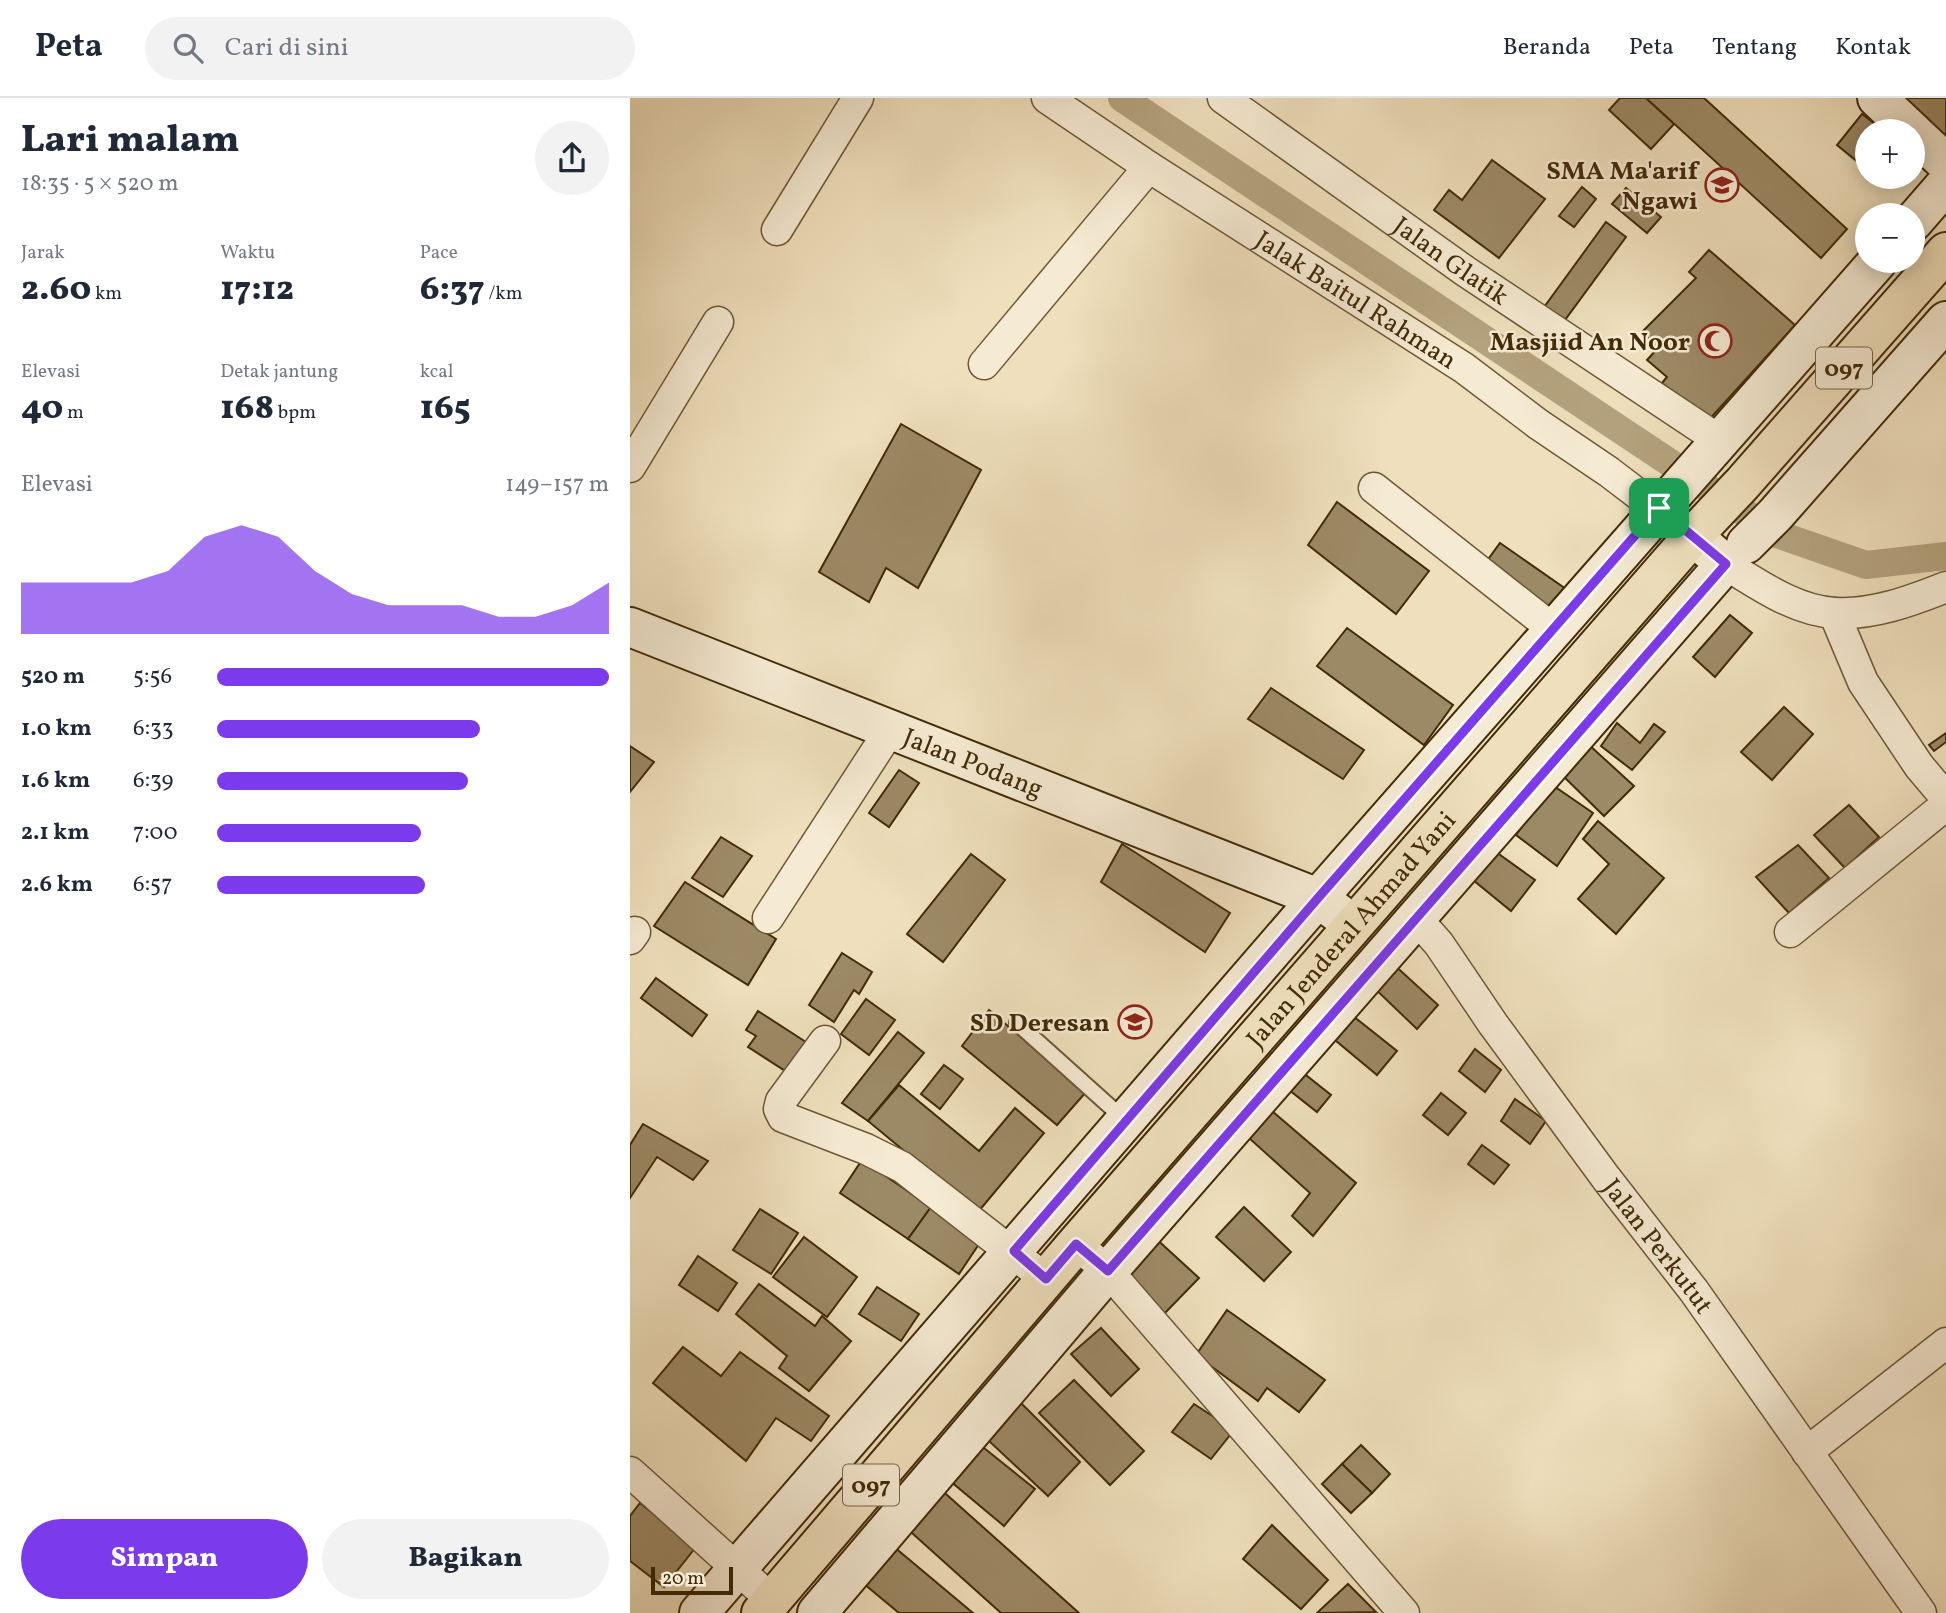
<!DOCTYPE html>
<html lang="id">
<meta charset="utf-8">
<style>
body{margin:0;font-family:Vollkorn,serif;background:#f2f2f3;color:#1f2937;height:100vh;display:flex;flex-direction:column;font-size:26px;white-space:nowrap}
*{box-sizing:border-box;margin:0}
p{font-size:23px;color:#747a83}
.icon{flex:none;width:38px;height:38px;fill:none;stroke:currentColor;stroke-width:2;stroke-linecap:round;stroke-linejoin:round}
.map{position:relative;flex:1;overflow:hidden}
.panel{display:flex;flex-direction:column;background:#fff;width:630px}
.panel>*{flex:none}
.fabs{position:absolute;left:1225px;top:21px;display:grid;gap:14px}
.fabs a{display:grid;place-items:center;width:70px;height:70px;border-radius:50%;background:#fff;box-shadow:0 4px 18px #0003;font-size:35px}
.scale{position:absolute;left:21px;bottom:18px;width:82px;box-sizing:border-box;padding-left:7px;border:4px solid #422b07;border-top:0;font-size:19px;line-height:24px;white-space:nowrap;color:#422b07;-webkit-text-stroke:5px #f5ead3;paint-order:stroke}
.pin{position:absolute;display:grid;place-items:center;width:60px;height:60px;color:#fff;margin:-30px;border-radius:14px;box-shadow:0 4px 10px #0006}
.round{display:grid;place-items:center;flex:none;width:74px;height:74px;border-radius:37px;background:#f2f2f3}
.overview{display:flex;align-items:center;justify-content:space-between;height:119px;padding:0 21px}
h1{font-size:38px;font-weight:800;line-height:52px}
.metrics{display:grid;grid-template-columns:repeat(3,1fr);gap:10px;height:119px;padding:7px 21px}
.metrics div{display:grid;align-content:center}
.metrics b{font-size:35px;font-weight:800}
.metrics small{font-size:19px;font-weight:400}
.metrics p{font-size:19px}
.chart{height:196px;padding:14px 21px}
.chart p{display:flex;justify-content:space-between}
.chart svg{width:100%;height:126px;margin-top:7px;fill:#7c3aed;opacity:.7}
.cta{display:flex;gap:14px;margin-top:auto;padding:14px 21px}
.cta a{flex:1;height:80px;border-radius:42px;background:#7c3aed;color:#fff;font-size:28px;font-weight:800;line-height:80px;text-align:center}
.cta a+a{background:#f2f2f3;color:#1f2937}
ul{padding:0 21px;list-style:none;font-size:23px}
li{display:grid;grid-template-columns:112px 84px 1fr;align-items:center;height:52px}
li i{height:18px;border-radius:9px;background:#7c3aed}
header{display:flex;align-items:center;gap:42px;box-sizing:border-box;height:98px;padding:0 35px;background:#fff;border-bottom:2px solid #e0e1e3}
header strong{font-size:33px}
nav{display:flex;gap:38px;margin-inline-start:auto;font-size:24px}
.search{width:490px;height:63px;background:#f2f2f3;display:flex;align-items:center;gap:18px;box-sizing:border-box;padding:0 24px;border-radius:38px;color:#747a83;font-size:26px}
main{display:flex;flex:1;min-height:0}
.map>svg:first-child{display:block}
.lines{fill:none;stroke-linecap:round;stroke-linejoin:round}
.canal{stroke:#b4a27e;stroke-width:28}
.building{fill:#9c8965;stroke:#422b07;stroke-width:2}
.lane-casing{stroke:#6d5834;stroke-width:18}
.street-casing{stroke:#6d5834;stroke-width:33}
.secondary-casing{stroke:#422b07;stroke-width:42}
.primary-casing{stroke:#422b07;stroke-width:42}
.lane{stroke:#f5ead3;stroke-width:14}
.street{stroke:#f5ead3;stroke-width:30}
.secondary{stroke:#f5ead3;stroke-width:38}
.primary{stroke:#efdfbc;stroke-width:38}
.route-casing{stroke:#fff;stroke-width:14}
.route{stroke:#7c3aed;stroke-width:9}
.labels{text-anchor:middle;stroke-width:5;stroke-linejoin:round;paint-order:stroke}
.shield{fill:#f5ead3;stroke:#786444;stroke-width:2}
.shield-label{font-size:24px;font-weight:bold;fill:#422b07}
.poi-label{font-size:26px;font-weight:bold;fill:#422b07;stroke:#f5ead3;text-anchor:end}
.street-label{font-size:26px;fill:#422b07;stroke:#f5ead3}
</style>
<header>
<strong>Peta</strong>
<div class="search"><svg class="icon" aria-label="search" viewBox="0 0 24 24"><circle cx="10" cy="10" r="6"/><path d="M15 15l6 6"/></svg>Cari di sini</div>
<nav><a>Beranda</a><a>Peta</a><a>Tentang</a><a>Kontak</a></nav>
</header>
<main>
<section class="panel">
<div class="overview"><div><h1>Lari malam</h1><p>18:35 · 5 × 520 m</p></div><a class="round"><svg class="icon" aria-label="share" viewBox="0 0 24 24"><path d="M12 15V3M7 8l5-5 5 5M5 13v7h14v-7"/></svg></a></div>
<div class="metrics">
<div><p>Jarak</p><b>2.60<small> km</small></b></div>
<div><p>Waktu</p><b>17:12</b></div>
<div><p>Pace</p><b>6:37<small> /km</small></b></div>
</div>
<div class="metrics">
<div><p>Elevasi</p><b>40<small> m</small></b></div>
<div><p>Detak jantung</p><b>168<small> bpm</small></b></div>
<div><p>kcal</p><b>165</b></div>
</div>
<div class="chart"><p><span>Elevasi</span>149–157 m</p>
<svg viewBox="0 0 160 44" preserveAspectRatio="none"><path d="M0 44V26L10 26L20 26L30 26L40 22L50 10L60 6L70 10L80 22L90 30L100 34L110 34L120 34L130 38L140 38L150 34L160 26V44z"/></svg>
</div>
<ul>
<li><b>520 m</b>5:56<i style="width:100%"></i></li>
<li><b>1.0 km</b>6:33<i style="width:67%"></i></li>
<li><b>1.6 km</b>6:39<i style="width:64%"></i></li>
<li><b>2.1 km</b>7:00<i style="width:52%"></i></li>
<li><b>2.6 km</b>6:57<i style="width:53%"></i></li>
</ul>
<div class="cta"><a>Simpan</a><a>Bagikan</a></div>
</section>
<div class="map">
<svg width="1316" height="1515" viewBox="0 0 1316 1515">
<rect width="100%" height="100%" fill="#efdfbc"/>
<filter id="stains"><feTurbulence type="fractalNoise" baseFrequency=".00286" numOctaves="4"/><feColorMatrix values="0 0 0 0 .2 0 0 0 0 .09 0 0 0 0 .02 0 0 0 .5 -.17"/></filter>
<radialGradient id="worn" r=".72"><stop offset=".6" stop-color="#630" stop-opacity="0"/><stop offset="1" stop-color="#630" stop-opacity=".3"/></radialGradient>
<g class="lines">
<polyline class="canal" points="492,0 1147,436 1236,467 1316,458"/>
</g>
<g class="building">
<polygon points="990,0 1016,0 1044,26 1021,51 979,12"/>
<polygon points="1016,0 1074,0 1217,131 1191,160"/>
<polygon points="1258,0 1316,0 1316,52"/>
<polygon points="1232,16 1254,33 1237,33 1237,54 1229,65 1207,47"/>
<polygon points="862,62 915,101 869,160 804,112 819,92 832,102"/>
<polygon points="952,89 966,101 944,129 929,118"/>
<polygon points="996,90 1031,119 1017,135 982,106"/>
<polygon points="976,124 996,139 932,226 912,212"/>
<polygon points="1079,152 1165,227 1077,324 1032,285 1037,279 1017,262 1028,250 1011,235 1066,180 1059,174"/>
<polygon points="271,326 351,372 288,490 256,470 239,504 189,474"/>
<polygon points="707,404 799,473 766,516 678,447"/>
<polygon points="870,445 936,491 922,515 854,467"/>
<polygon points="1100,517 1122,535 1085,579 1063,559"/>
<polygon points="717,530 823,607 794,647 687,568"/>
<polygon points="641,590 734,652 713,681 618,621"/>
<polygon points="1154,609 1183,636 1142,682 1111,654"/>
<polygon points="987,625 1010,645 1024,626 1035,634 1002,672 971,648"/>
<polygon points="1316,635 1316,644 1304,653 1299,647"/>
<polygon points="958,646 1004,688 974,718 931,676"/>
<polygon points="0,648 24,664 0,694"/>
<polygon points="269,672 289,685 259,729 239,715"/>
<polygon points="921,686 963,715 927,768 886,737"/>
<polygon points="1219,707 1249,739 1215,770 1184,737"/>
<polygon points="968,723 1034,780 986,836 948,801 979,766 953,741"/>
<polygon points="91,739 122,758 93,799 62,780"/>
<polygon points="492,746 600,815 575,854 471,784"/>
<polygon points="1168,747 1199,780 1159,815 1126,779"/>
<polygon points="859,749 905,782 881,813 837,777"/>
<polygon points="341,756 375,782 313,864 277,836"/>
<polygon points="55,784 146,841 118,887 24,828"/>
<polygon points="212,855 242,874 229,896 224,892 204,924 179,907"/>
<polygon points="760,863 808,907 787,931 740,886"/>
<polygon points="26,880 77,917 62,938 11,900"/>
<polygon points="236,901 265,922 239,957 211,936"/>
<polygon points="359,912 456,994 427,1027 332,948"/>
<polygon points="128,913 179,946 160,976 118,949 126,938 116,932"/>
<polygon points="718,914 767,953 747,977 699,937"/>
<polygon points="268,934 294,955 238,1023 212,1005"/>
<polygon points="845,951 871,972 855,994 829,973"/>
<polygon points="662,966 701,997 687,1014 649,984"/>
<polygon points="314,967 333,981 310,1011 291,996"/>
<polygon points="269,987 349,1053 385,1010 414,1035 348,1114 238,1023"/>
<polygon points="811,995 836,1015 818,1037 793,1017"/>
<polygon points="885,1001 916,1023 900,1046 871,1023"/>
<polygon points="642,1013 726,1085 683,1138 662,1118 680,1095 619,1040"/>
<polygon points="13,1026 78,1063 63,1082 27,1059 0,1100 0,1047"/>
<polygon points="852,1047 879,1067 864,1086 838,1066"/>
<polygon points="232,1062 301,1109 278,1141 210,1095"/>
<polygon points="301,1109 351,1143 329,1176 278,1141"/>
<polygon points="614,1109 661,1154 634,1183 586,1139"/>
<polygon points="130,1111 168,1135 141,1176 103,1152"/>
<polygon points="522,1137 569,1180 532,1218 486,1171"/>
<polygon points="174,1139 227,1179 197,1219 143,1179"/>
<polygon points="68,1158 107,1185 88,1213 49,1187"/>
<polygon points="129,1186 185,1228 192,1218 221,1243 179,1293 149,1270 157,1258 106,1216"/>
<polygon points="247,1189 289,1216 271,1243 229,1216"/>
<polygon points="597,1212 695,1282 669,1314 637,1290 628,1303 566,1257"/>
<polygon points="471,1230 509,1271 481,1298 441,1256"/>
<polygon points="53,1249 91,1278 110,1254 199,1318 181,1343 146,1320 116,1363 23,1285"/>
<polygon points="444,1282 514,1353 480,1387 409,1315"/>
<polygon points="391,1305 450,1364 418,1398 359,1343"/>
<polygon points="564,1306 604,1332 581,1361 542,1334"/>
<polygon points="349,1346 405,1391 374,1428 319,1382"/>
<polygon points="731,1347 760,1376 742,1395 712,1366"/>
<polygon points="712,1366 742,1395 721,1415 692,1386"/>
<polygon points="307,1388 449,1515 371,1515 273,1427"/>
<polygon points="10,1405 66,1449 34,1489 0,1463 0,1418"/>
<polygon points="642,1427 698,1482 671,1511 613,1461"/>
<polygon points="257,1443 343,1515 269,1515 227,1480"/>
<polygon points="718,1486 746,1514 687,1515"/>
</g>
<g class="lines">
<defs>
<polyline id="lane" points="387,925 495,1022"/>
<g id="street">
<path id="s1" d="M417 0 519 69 834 270 908 326 979 374 1063 438"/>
<path id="s2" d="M593 0 835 173 1089 342"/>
<polyline points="147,132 228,0"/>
<polyline points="354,266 519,69"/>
<polyline points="0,369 88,224"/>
<polyline points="744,390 923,531"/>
<path d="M1112 450 1095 466C1128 486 1165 513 1205 515 1243 517 1281 503 1316 489"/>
<polyline points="1204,515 1233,584 1289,668 1316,700"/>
<polyline points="138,820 260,632"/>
<path id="s3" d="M786 820 809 846 863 926 976 1080 1064 1193 1291 1515"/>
<polyline points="1160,834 1316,707"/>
<polyline points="0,841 5,834"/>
<polyline points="195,943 151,1003 149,1011 153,1019 236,1051 272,1069 416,1181"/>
<polyline points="446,1146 478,1173 774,1515"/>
<polyline points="1177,1354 1316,1245"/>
<polyline points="0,1374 142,1502"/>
</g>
<g id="secondary">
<polyline points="1247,0 1282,33"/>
<polyline points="1283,34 1316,65"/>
<polyline points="1283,124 1316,86"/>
<polyline points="1116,446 1145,417 1316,223"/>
<path id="s4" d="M0 529 688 800 708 815"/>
<polyline points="69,1515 688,800 1248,163"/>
<polyline points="187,1515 478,1173 1095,466 1063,438"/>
</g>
<g id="primary">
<path id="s5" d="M131 1515 446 1146 1063 438 1112 386 1316 154"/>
</g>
</defs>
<use href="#lane" class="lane-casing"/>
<use href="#street" class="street-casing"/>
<use href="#secondary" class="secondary-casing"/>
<use href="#primary" class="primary-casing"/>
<use href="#lane" class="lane"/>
<use href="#street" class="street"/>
<use href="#secondary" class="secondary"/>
<use href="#primary" class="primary"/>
</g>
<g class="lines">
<defs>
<polygon id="route" points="1029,410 1096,466 478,1173 446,1146 416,1181 384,1153 688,800"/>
</defs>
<use href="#route" class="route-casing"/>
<use href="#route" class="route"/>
</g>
<defs>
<symbol id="school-ring" viewBox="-11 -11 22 22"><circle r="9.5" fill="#f5ead3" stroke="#8f2418" stroke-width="1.5"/><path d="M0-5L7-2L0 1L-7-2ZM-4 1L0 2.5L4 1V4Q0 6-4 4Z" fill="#8f2418"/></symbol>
<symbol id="mosque-ring" viewBox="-11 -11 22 22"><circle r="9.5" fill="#f5ead3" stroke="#8f2418" stroke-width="1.5"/><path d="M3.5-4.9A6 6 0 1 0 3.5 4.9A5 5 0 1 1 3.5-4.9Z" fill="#8f2418"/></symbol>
</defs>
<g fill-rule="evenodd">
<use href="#school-ring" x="1073" y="68" width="38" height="38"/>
<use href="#mosque-ring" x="1066" y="224" width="38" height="38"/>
<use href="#school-ring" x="486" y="905" width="38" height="38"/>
</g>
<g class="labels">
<g class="shield">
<rect x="1186" y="249.5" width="56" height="41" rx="5"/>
<rect x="213" y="1366.5" width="56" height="41" rx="5"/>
</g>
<g class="shield-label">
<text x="1214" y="278">097</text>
<text x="241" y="1395">097</text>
</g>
<g class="poi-label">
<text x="1068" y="81">SMA Ma'arif<tspan x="1068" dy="30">Ngawi</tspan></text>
<text x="1060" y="252">Masjiid An Noor</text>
<text x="480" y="933">SD Deresan</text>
</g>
<g class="street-label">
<text dy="9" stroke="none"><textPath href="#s2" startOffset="280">Jalan Glatik</textPath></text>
<text dy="9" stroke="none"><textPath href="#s1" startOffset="369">Jalak Baitul Rahman</textPath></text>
<text dy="9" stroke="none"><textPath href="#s4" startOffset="369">Jalan Podang</textPath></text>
<text dy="9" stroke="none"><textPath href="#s5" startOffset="903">Jalan Jenderal Ahmad Yani</textPath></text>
<text dy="9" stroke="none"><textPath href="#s3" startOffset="408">Jalan Perkutut</textPath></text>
</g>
</g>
<rect width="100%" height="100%" filter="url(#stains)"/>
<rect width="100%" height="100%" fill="url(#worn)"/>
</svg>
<div class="fabs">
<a>+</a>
<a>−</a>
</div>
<div class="scale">20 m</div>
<div class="pin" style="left:1029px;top:410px;background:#1e9e55"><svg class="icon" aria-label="arrive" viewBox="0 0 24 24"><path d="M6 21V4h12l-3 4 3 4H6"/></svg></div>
</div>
</main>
